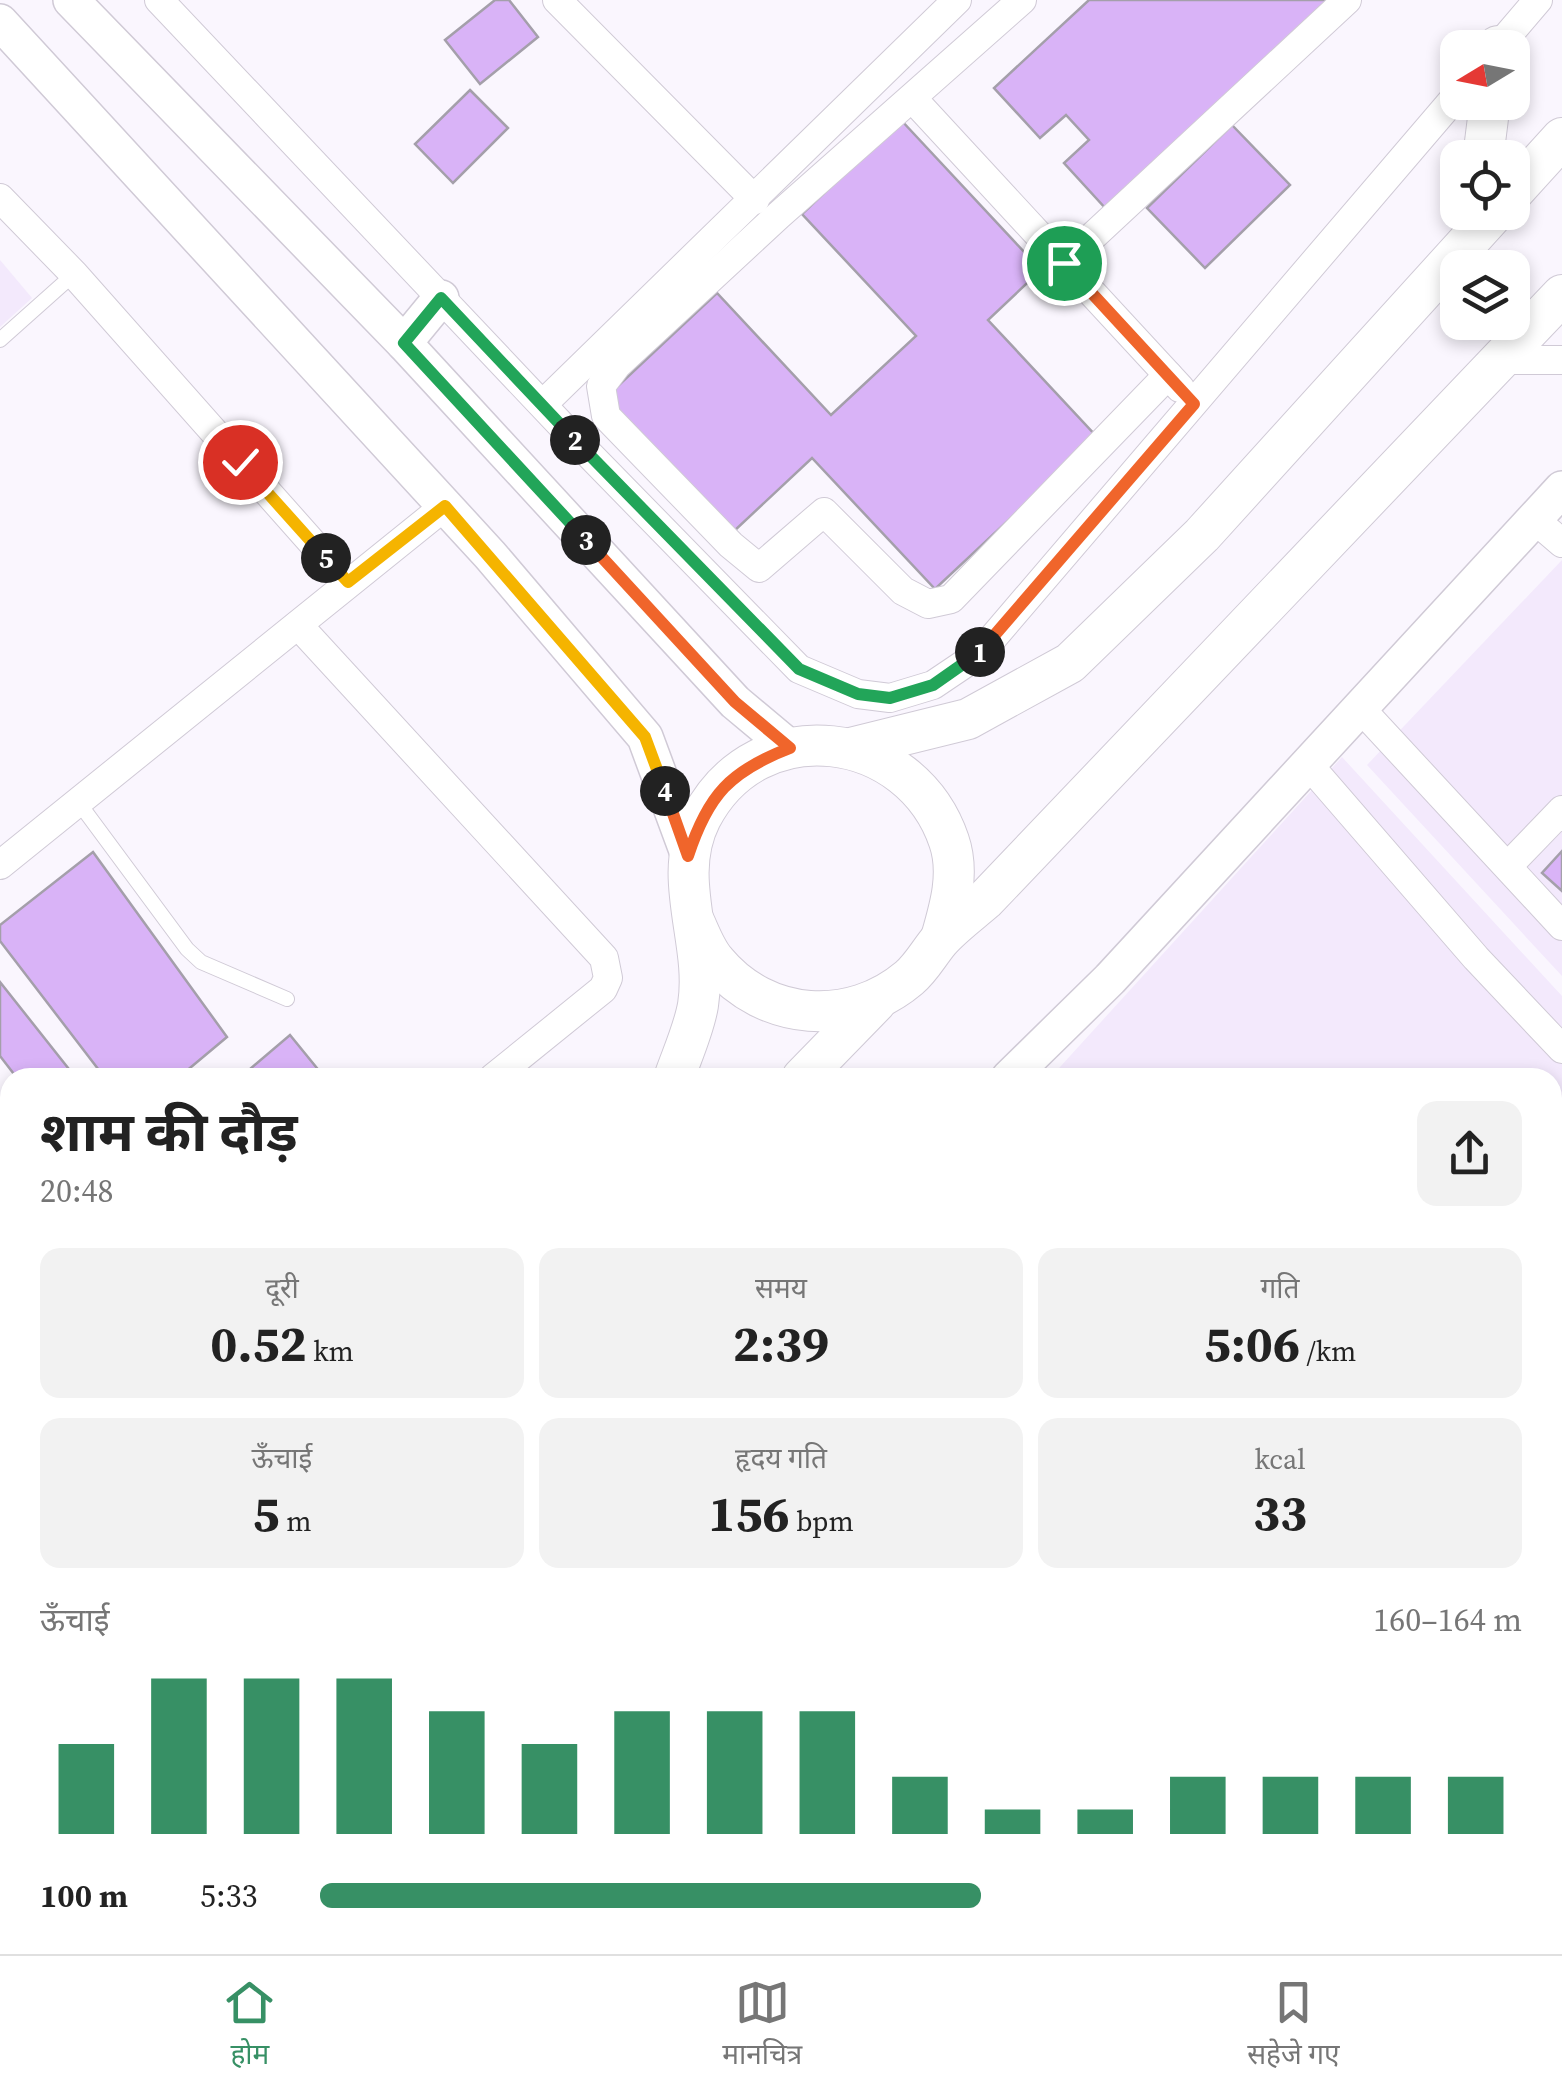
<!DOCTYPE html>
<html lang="hi">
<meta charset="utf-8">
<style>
body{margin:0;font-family:"Source Serif 4","Noto Sans Devanagari",serif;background:#f2f2f2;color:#222;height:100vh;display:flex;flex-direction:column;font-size:38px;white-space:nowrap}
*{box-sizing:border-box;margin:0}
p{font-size:32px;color:#767676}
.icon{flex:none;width:55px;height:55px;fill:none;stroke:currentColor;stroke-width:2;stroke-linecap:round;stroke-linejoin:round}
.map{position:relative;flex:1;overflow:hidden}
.sheet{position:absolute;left:0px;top:1068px;width:1562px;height:888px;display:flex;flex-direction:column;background:#fff;border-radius:30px 30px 0 0;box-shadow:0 5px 15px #0003}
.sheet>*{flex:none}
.needle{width:65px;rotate:260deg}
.controls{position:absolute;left:1440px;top:30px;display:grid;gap:20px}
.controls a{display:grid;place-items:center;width:90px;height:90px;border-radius:20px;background:#fff;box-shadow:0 5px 15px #0003;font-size:50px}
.pin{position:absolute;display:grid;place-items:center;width:85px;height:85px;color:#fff;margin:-42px;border:5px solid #fff;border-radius:50%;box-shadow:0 2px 10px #0007}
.km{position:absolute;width:50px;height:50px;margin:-25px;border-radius:50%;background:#222;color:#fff;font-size:28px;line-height:50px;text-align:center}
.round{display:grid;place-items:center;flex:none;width:105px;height:105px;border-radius:20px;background:#f2f2f2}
.headline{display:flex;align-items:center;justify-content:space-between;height:170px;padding:0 40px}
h1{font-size:55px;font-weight:700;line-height:75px}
.metrics{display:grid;grid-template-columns:repeat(3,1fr);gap:15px;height:170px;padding:10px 40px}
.metrics div{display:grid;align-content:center;border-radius:20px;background:#f2f2f2;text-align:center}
.metrics b{font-size:50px;font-weight:700}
.metrics small{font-size:28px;font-weight:400}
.metrics p{font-size:28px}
.chart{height:280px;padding:20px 40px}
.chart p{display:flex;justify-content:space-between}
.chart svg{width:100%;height:180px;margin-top:10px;stroke:#379065;stroke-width:6}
ul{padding:0 40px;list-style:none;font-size:32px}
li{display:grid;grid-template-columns:160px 120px 1fr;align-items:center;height:75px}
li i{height:25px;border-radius:12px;background:#379065}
.tab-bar{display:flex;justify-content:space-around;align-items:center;height:140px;border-top:2px solid #e0e0e0;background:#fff;font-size:28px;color:#767676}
.tab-bar a{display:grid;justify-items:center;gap:5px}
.tab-bar .on{color:#379065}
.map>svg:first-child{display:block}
.built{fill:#f3e9fc}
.green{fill:#ece0f7}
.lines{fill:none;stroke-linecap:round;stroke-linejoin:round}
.stream{stroke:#c899ed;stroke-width:10}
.building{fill:#d9b3f7;stroke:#a49faa;stroke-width:2.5}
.service-casing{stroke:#d0cad6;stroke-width:16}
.minor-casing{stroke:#d0cad6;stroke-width:30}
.tertiary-casing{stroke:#d0cad6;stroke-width:38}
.secondary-casing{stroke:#d0cad6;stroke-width:42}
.service{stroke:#fff;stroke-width:14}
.minor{stroke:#fff;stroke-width:28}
.tertiary{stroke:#fff;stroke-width:35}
.secondary{stroke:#fff;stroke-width:40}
.split-1-casing{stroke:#fff;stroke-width:20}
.split-2-casing{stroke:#fff;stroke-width:20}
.split-3-casing{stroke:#fff;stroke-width:20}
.split-4-casing{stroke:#fff;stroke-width:20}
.split-5-casing{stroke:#fff;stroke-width:20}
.split-6-casing{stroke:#fff;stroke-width:20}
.split-1{stroke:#f0652b;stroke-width:12}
.split-2{stroke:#22a559;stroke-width:12}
.split-3{stroke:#22a559;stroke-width:12}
.split-4{stroke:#f0652b;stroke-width:12}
.split-5{stroke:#f5b400;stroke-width:12}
.split-6{stroke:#f5b400;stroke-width:12}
</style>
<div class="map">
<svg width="1562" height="1954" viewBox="0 0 1562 1954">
<rect width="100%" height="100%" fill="#faf6fe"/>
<g class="built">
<polygon points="0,260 32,298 0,327"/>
<polygon points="1562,560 1562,976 1367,765"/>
<polygon points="1342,757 1562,996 1562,1954 1548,1954 1539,1945 1552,1945 1552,1078 1050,1078"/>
<polygon points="204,1945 357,1945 365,1954 195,1954"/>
<polygon points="533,1945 1407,1945 1397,1954 541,1954"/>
</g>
<polygon class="green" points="1562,1579 1562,1702 1553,1708 1553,1585"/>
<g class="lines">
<polyline class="stream" points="55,1954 64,1945"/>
</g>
<g class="building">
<polygon points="495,0 509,0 538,37 480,84 445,40"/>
<polygon points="1089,0 1332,0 1107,210 1064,163 1089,140 1066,115 1040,138 994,88"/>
<polygon points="470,90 508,128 453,183 415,144"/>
<polygon points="901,120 1041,270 988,320 1097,437 935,589 812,458 732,533 605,398 717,293 831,415 916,336 802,214"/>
<polygon points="1232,125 1290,185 1205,268 1147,208"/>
<polygon points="1562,851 1562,891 1542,873"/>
<polygon points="93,852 227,1037 178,1078 105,1078 0,941 0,925"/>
<polygon points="0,982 76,1078 17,1078 0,1056"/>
<polygon points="290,1035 325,1078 245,1078 243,1075"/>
<polygon points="1552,1220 1562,1220 1559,1348 1552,1348"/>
<rect x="1552" y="1428" width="10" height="38"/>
<polygon points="887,1945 1004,1945 993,1954 895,1954"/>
<polygon points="1234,1945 1299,1945 1289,1954 1241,1954"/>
</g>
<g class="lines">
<defs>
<g id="service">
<polyline points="0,340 74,274"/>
<polyline points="79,803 187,949 201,962 287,999"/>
</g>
<g id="minor">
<polyline points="159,0 582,447 799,669 858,694 890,698 933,685 979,654 1458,94"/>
<polyline points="557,0 755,200"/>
<polyline points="1022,0 779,215 617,365 601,386 606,416 731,545 759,568 824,512 903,591 928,604 951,599 1168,375"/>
<polyline points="1497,48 1538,0"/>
<polyline points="913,99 1180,388"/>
<polyline points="0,198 74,274 348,583"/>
<polyline points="1064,263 1347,0"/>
<polyline points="1501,360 1562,360"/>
<polyline points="543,404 957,0"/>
<polyline points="1534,519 1562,543"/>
<polyline points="298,625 604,958 608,978 603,989 493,1078"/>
<polyline points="1361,709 1562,926"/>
<polyline points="1309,765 1476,958 1562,1049"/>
<polyline points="0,865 445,506"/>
<polyline points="1508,866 1562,810"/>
<polyline points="0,1332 10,1344"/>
<polyline points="0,1612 10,1602"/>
<polyline points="0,1643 10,1641"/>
<polyline points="1478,1945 1487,1954"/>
<polyline points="1305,1954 1315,1945"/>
<polyline points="1422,1954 1432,1945"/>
</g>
<g id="tertiary">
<polyline points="71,0 404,343 735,702 790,748"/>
<polyline points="0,22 490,555 645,737 689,856"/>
<polyline points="404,343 441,298"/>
<polyline points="1009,1078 1110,979 1562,489"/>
<polyline points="472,1945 480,1954"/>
<polyline points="120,1954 129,1945"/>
</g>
<g id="secondary">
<polyline points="1498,48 1498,46"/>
<polyline points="1483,158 1490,102"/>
<polyline points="1512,193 1562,138"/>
<polyline points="851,748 968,719 1070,663 1202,535 1495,212"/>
<path d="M694 921C700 934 706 951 716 962 766 1022 851 1027 909 978 921 968 929 953 939 941 952 926 970 913 985 900L1562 295"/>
<path d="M674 1078C682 1055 694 1029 698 1005 708 942 670 879 701 818 758 708 911 729 949 841 960 873 950 907 941 938"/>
<polyline points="802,1078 876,1002"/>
<polyline points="0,1733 10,1723"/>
<polyline points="0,1877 10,1868"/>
</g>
</defs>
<use href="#service" class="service-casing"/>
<use href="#minor" class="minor-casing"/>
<use href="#tertiary" class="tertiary-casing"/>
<use href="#secondary" class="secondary-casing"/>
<use href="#service" class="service"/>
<use href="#minor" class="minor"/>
<use href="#tertiary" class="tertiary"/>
<use href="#secondary" class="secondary"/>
</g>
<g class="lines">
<defs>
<polyline id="split-1" points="980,652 1194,404 1064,263"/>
<polyline id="split-2" points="575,440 799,669 858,694 890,698 933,685 980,652"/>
<polyline id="split-3" points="575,440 441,298 404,343 586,540"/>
<path id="split-4" d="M586 540 735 702 790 748C730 771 708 795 688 856L665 791"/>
<polyline id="split-5" points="326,558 348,582 445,506 645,737 665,791"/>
<polyline id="split-6" points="240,462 326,558"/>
</defs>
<use href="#split-1" class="split-1-casing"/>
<use href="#split-2" class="split-2-casing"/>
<use href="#split-3" class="split-3-casing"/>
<use href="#split-4" class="split-4-casing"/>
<use href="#split-5" class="split-5-casing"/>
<use href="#split-6" class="split-6-casing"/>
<use href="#split-1" class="split-1"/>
<use href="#split-2" class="split-2"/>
<use href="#split-3" class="split-3"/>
<use href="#split-4" class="split-4"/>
<use href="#split-5" class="split-5"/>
<use href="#split-6" class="split-6"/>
</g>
</svg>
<div class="controls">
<a><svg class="needle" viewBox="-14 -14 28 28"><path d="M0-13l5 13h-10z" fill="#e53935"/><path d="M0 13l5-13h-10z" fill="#767676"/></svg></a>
<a><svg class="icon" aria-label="locate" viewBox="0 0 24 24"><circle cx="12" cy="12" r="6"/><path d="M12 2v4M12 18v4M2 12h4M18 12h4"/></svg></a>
<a><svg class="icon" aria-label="layers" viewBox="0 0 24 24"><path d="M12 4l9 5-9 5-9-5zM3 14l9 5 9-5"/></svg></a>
</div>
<div class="pin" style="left:1064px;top:263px;background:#1e9e55"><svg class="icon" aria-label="arrive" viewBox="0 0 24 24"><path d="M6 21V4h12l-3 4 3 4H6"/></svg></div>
<div class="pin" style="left:240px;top:462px;background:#d93025"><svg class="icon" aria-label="check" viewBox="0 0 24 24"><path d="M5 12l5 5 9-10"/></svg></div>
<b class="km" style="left:980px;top:652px">1</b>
<b class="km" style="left:575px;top:440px">2</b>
<b class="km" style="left:586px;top:540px">3</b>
<b class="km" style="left:665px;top:791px">4</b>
<b class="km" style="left:326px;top:558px">5</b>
<section class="sheet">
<div class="headline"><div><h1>शाम की दौड़</h1><p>20:48</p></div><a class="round"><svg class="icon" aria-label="share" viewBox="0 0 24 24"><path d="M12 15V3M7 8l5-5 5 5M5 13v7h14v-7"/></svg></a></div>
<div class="metrics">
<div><p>दूरी</p><b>0.52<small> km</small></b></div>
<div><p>समय</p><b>2:39</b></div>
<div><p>गति</p><b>5:06<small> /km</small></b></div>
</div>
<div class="metrics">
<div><p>ऊँचाई</p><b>5<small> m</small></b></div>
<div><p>हृदय गति</p><b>156<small> bpm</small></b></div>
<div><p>kcal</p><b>33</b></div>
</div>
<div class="chart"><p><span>ऊँचाई</span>160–164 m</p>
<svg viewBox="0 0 160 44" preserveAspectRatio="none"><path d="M5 44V22M15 44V6M25 44V6M35 44V6M45 44V14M55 44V22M65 44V14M75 44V14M85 44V14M95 44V30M105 44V38M115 44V38M125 44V30M135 44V30M145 44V30M155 44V30"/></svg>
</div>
<ul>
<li><b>100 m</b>5:33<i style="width:55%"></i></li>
</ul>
</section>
</div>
<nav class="tab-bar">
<a class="on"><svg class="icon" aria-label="home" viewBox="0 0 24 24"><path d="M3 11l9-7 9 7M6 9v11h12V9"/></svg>होम</a>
<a><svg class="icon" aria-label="map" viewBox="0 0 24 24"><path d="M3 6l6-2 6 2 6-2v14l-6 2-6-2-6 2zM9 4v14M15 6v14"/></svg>मानचित्र</a>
<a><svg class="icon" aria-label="saved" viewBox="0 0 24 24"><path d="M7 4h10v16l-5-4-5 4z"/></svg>सहेजे गए</a>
</nav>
